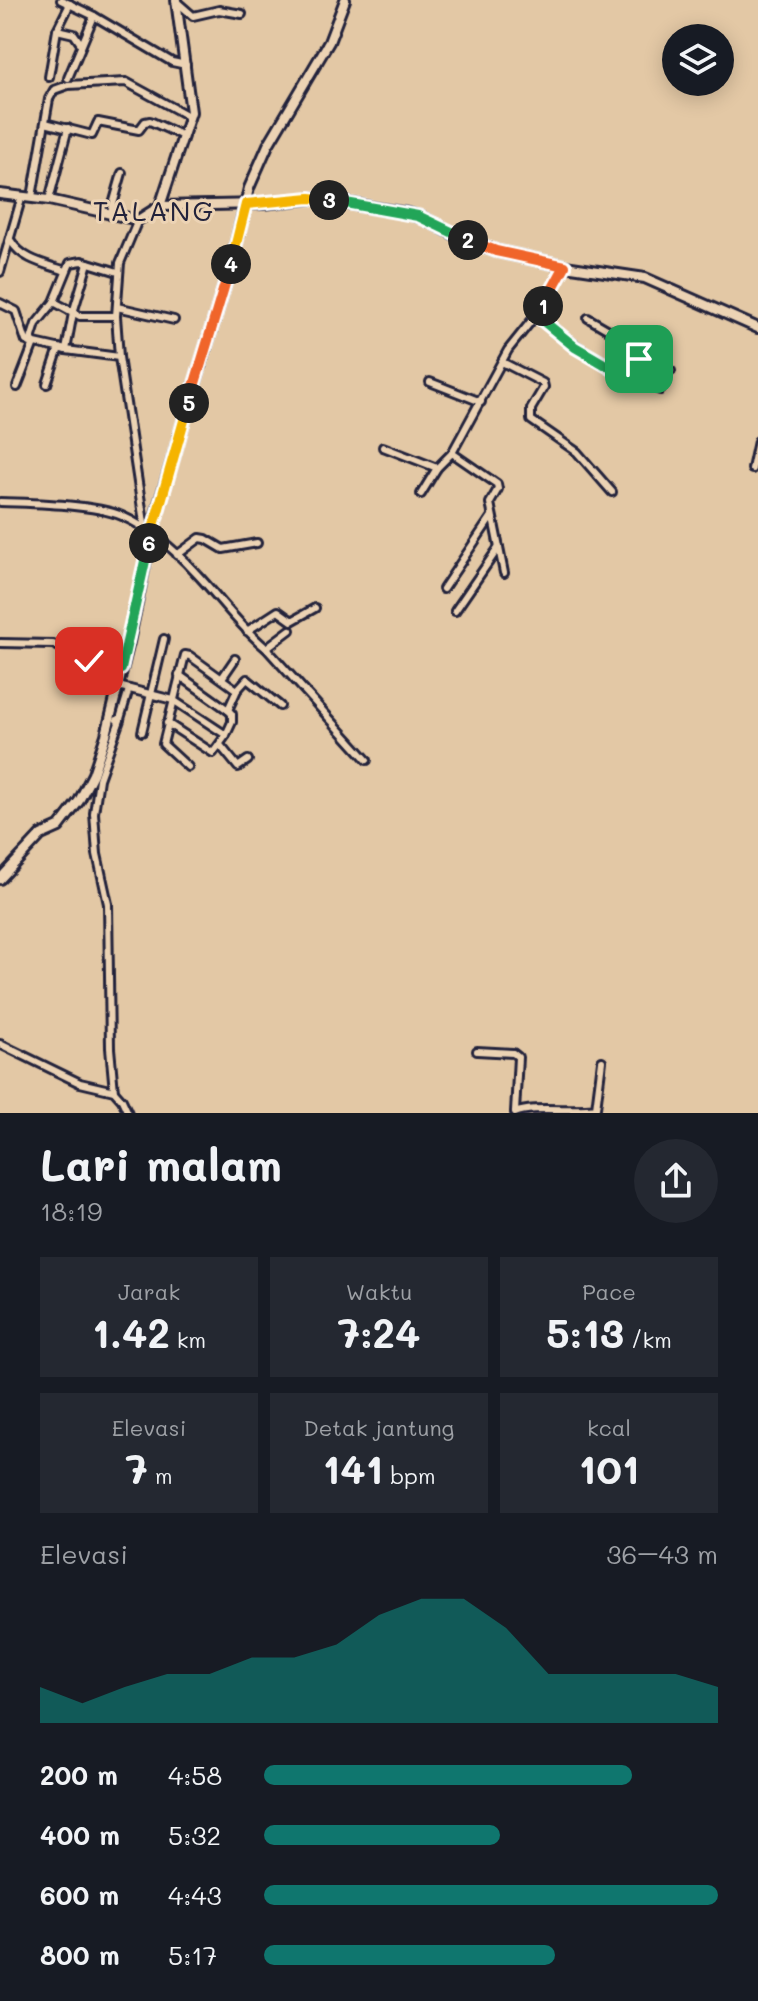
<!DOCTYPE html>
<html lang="id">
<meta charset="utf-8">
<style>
body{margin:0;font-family:Mali,sans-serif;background:#242831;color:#f1f3f6;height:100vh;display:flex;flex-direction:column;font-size:30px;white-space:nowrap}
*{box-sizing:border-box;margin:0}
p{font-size:26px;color:#9ea1a6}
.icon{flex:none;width:44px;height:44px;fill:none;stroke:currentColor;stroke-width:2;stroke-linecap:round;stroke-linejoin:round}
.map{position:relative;height:1113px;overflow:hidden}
.details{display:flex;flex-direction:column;background:#171b24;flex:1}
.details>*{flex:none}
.fabs{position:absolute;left:662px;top:24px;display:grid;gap:16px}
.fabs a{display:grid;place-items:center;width:72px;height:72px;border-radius:50%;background:#171b24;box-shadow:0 4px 20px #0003;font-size:40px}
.pin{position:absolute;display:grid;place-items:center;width:68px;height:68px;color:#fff;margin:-34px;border-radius:16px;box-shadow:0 4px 12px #0006}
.km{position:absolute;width:40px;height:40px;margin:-20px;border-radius:50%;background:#222;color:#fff;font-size:22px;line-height:40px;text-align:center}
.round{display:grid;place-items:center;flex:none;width:84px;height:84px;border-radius:42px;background:#242831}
.summary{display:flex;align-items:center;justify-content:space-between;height:136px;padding:0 40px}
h1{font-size:44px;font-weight:700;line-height:60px}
.metrics{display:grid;grid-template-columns:repeat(3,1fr);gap:12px;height:136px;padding:8px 40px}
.metrics div{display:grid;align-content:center;border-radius:0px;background:#242831;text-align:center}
.metrics b{font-size:40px;font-weight:700}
.metrics small{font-size:22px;font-weight:400}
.metrics p{font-size:22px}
.chart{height:224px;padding:16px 40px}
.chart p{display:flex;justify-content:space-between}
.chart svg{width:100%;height:144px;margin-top:8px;fill:#0f766e;opacity:.7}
ul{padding:0 40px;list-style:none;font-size:26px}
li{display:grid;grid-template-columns:128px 96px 1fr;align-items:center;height:60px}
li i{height:20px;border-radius:10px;background:#0f766e}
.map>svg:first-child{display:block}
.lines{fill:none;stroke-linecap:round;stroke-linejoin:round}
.street-casing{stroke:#22223b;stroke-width:12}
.secondary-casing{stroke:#22223b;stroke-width:14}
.street{stroke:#ecd3b4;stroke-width:6}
.secondary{stroke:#ecd3b4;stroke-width:8}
.split-1-casing{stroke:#fff;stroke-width:16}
.split-2-casing{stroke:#fff;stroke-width:16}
.split-3-casing{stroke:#fff;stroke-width:16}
.split-4-casing{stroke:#fff;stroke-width:16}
.split-5-casing{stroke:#fff;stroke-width:16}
.split-6-casing{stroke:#fff;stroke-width:16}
.split-7-casing{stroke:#fff;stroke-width:16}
.split-1{stroke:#22a559;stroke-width:10}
.split-2{stroke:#f0652b;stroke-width:10}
.split-3{stroke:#22a559;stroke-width:10}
.split-4{stroke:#f5b400;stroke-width:10}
.split-5{stroke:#f0652b;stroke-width:10}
.split-6{stroke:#f5b400;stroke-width:10}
.split-7{stroke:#22a559;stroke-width:10}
.labels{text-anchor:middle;stroke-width:6;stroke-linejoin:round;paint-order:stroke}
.quarter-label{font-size:28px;letter-spacing:2px;fill:#22223b;stroke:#ecd3b4}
</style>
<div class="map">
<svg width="758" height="1113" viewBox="0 0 758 1113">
<rect width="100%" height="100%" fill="#e3c8a5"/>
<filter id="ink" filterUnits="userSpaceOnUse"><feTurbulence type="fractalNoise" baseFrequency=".0125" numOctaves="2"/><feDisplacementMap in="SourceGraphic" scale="16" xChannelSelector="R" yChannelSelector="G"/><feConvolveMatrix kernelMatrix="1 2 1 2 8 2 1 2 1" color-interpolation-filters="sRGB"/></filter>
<g filter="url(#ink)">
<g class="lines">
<defs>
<g id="street">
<polyline points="61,0 94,16 172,62 186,65"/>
<polyline points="177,2 193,16 219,10 242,14"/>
<polyline points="57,30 74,34 81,44"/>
<polyline points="49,77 57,30 70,4"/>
<polyline points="68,78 94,16"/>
<polyline points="45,123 92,135 98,122 139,130 145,122 150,121 183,136"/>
<polyline points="32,197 49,99 54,90 68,85 126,82 190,117"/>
<polyline points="49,200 68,128"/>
<polyline points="110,215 122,173"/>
<polyline points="138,220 120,263 116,316 119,357 145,529"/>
<path d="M11 241C22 260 46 264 66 271"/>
<polyline points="0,272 22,196"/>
<polyline points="54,302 80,316 116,316"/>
<polyline points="0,303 16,311 26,341 66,350 119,357"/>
<polyline points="117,307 174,320"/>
<path d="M536 315C578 350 610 370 660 390"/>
<polyline points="588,318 638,347 640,355 629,378"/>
<polyline points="30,343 36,324 54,302 70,263 82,261 118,272"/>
<polyline points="66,350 73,313 88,263"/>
<polyline points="639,359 671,371"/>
<polyline points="502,362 543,383 544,387 531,409 531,420 577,452 612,492"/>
<polyline points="430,382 481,402"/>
<polyline points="47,384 59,348"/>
<polyline points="17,387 34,343"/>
<polyline points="383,447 437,468"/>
<polyline points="752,469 758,441"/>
<polyline points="421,494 437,468 452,453"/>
<path d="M0 502C32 503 94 504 122 516 149 528 175 550 195 572 219 597 239 626 266 648L290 630"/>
<polyline points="177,555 200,538 206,539 223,549 257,543"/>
<polyline points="504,573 490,503 498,489 497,484 452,453 508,350 544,305 565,266"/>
<polyline points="443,589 492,516"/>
<polyline points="455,611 499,547"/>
<polyline points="247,631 278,611 292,621 315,608"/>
<polyline points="0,643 53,644 92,662 121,669"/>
<polyline points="266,648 367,760"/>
<polyline points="222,678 235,659"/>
<polyline points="118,686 173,700 226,735"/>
<polyline points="228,710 237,690 247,679 280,706"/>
<polyline points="117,720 120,719 129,689"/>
<polyline points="167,723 213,753 226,735 232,722 232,714 228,710 179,675"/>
<polyline points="142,732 164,639"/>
<polyline points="220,745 238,767 248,760"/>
<polyline points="188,767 163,744 185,655 190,656 237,690"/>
<polyline points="0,1044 80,1083 114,1091 122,1100 128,1113"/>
<polyline points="477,1051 513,1053 518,1057 515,1112"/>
<polyline points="114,1091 110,1048 108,904 97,854 94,813 99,779 120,720"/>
<path d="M515 1113C532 1105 573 1112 596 1108L602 1061"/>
</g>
<g id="secondary">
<polyline points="0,194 49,200 138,220 160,206 191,112 176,0"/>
<polyline points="160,206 263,204 316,198 407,213 423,218 459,237 496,251 565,266 645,278 758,328"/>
<polyline points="0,879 41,835 59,827 79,801 93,774 106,735 129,642 154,521 231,264 249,188 268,145 329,42 345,0"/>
</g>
</defs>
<use href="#street" class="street-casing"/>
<use href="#secondary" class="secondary-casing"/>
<use href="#street" class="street"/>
<use href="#secondary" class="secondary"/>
</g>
</g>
<g class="lines" filter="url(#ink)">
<defs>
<polyline id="split-1" points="543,306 536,315 575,347 623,375 629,378 639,359"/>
<polyline id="split-2" points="468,240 496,251 565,266 543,306"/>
<polyline id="split-3" points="329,200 418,216 468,240"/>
<polyline id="split-4" points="231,264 246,204 310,198 329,200"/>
<polyline id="split-5" points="189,403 231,264"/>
<polyline id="split-6" points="149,543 189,403"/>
<polyline id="split-7" points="89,661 121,669 149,543"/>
</defs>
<use href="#split-1" class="split-1-casing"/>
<use href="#split-2" class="split-2-casing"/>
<use href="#split-3" class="split-3-casing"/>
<use href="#split-4" class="split-4-casing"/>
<use href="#split-5" class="split-5-casing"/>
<use href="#split-6" class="split-6-casing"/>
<use href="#split-7" class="split-7-casing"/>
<use href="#split-1" class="split-1"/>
<use href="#split-2" class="split-2"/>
<use href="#split-3" class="split-3"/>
<use href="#split-4" class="split-4"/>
<use href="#split-5" class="split-5"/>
<use href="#split-6" class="split-6"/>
<use href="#split-7" class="split-7"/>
</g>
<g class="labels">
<g class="quarter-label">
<text x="154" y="221">TALANG</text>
</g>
</g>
</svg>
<div class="fabs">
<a><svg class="icon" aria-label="layers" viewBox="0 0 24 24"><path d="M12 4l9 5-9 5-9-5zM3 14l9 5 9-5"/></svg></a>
</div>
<div class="pin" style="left:639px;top:359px;background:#1e9e55"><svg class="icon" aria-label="arrive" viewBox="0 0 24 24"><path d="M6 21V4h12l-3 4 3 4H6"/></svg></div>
<div class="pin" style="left:89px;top:661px;background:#d93025"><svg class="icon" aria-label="check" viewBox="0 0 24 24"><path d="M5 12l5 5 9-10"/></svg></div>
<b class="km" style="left:543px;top:306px">1</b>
<b class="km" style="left:468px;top:240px">2</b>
<b class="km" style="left:329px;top:200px">3</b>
<b class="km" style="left:231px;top:264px">4</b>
<b class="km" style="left:189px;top:403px">5</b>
<b class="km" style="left:149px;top:543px">6</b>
</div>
<section class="details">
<div class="summary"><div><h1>Lari malam</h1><p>18:19</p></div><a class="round"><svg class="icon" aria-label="share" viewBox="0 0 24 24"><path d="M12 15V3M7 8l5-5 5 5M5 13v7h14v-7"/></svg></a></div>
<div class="metrics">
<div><p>Jarak</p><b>1.42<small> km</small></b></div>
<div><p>Waktu</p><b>7:24</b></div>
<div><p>Pace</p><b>5:13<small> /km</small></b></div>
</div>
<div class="metrics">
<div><p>Elevasi</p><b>7<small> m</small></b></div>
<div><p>Detak jantung</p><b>141<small> bpm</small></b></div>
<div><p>kcal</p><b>101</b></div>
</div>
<div class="chart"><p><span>Elevasi</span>36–43 m</p>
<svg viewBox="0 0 160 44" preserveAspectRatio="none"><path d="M0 44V33L10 38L20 33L30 29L40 29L50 24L60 24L70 20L80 11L90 6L100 6L110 15L120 29L130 29L140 29L150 29L160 33V44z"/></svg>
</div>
<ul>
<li><b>200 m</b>4:58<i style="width:81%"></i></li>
<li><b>400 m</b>5:32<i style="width:52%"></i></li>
<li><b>600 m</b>4:43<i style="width:100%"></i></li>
<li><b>800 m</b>5:17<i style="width:64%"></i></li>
</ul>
</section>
